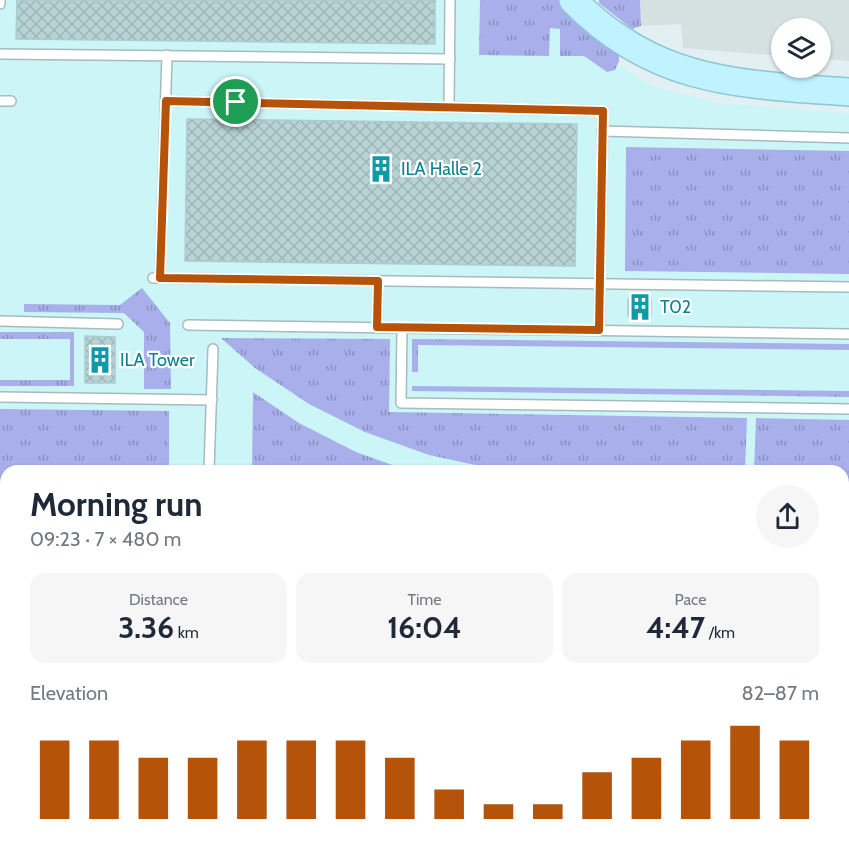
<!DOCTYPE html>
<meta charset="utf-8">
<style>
body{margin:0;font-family:Cabin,sans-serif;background:#f6f6f7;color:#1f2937;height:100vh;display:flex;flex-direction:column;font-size:22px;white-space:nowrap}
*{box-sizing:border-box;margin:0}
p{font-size:20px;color:#747a83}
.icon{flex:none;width:33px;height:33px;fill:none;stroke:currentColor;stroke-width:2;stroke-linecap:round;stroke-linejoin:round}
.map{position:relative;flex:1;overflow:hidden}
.panel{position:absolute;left:0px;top:465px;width:849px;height:386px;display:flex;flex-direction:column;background:#fff;border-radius:18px 18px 0 0;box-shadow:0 2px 4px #0004}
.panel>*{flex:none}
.buttons{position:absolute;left:771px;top:18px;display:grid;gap:12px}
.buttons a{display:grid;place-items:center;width:60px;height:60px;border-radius:50%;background:#fff;box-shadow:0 2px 4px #0004;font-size:30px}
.pin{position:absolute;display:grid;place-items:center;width:51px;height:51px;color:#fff;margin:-26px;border:3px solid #fff;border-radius:50%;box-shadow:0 2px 6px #0007}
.round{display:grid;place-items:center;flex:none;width:63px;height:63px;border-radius:32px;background:#f6f6f7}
.overview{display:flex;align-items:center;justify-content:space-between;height:102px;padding:0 30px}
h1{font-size:33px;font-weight:700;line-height:45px}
.metrics{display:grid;grid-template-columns:repeat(3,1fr);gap:9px;height:102px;padding:6px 30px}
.metrics div{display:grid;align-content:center;border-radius:15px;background:#f6f6f7;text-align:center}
.metrics b{font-size:30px;font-weight:700}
.metrics small{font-size:16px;font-weight:400}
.metrics p{font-size:16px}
.chart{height:168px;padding:12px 30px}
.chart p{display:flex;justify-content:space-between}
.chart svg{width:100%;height:108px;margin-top:6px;stroke:#b45309;stroke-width:6}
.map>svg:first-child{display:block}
.commercial{fill:#ccf5f7}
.industrial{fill:#d5e1e1}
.grass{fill:url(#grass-tufts)}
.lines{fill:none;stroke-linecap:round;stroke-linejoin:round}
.taxiway{stroke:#bcc2c4;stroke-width:50}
.building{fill:url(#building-cross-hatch);stroke:#abcdd0;stroke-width:1.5}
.lane-casing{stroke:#a5bbbe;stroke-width:12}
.secondary-casing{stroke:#8ec5d2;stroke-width:30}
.lane{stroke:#fff;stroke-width:9}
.secondary{stroke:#c1f2ff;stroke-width:27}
.route-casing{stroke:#fff;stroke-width:12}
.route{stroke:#b45309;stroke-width:8}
.labels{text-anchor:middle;stroke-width:4.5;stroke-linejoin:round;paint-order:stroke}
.culture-label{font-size:18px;fill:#0d838f;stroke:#fff;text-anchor:start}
</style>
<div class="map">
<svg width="849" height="850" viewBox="0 0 849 850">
<defs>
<pattern id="grass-tufts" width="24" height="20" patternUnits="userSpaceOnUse" patternTransform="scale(1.5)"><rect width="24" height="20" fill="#a9afea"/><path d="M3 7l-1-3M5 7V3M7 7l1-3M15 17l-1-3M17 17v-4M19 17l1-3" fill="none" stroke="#8a90bf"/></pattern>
<pattern id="building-cross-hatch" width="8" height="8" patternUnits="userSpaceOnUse" patternTransform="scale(1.5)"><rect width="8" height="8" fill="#b8d3d5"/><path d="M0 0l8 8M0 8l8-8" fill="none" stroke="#9fb6b8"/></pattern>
</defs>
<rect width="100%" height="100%" fill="#e3f0f3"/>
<polygon class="commercial" points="0,0 543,0 571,34 652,86 717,103 849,113 849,517 843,517 843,471 6,471 0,505"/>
<polygon class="industrial" points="640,0 849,0 849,61 821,59 820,28 782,28 781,56 683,48 681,24 641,26"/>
<g class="grass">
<polygon points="480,0 560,0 565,7 619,54 619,61 615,70 607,72 584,56 560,56 560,29 550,28 549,56 479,55"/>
<polygon points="599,0 640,0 641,26 632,29 599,3"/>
<polygon points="626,147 849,151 849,274 625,271"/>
<polygon points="142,288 170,323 171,389 144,389 144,332 124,313 24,312 24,304 120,305"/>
<polygon points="0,332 74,332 74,386 0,386 0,380 70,380 70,339 0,339"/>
<polygon points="221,338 390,339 389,412 747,418 745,471 503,471 429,455 365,432 309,404 255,368"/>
<polygon points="412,339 849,344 849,350 418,345 418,372 412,372"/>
<polygon points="412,386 849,391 849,397 412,391"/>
<polygon points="253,392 299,423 356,452 409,471 252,471"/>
<polygon points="0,409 169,411 169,471 6,471 6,515 0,515"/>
<polygon points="756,418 849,420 849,482 843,482 843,471 754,471"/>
<polygon points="0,753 6,753 6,844 614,845 611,850 0,850"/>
<polygon points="849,801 849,850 811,850 811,845 843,844 843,804"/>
</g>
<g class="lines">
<g class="taxiway">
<polyline points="0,692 6,692"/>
<polyline points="843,703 849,703"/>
<polyline points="714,850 715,844"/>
</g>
</g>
<g class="building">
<polygon points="17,0 435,0 435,44 16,39"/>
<polygon points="187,119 577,124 575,266 185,261"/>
<rect x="628" y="299" width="23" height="17"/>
<polygon points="85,336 115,337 115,383 85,383"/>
</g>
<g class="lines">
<defs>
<g id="lane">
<polyline points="0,4 0,0"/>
<polyline points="0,54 450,59"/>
<polyline points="0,101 11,101"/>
<polyline points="166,101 603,111 599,330"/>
<polyline points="449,107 450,0"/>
<polyline points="602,131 849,138"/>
<polyline points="153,278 849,287"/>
<polyline points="160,278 167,55"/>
<polyline points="0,321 118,324"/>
<polyline points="188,325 849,334"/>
<polyline points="377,327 378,281"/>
<polyline points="402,328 401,403 849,409"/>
<polyline points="0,397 212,400"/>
<polyline points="209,471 213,349"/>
<polyline points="0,523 6,523"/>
<polyline points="843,535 849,535"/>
</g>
<path id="secondary" d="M573 0C655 84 740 84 849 92"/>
</defs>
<use href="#lane" class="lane-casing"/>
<use href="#secondary" class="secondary-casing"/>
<use href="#lane" class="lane"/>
<use href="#secondary" class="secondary"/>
</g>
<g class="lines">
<defs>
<polygon id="route" points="166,101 603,111 599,330 377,327 378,281 160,278"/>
</defs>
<use href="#route" class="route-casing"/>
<use href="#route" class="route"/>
</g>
<defs>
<symbol id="building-bare" viewBox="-9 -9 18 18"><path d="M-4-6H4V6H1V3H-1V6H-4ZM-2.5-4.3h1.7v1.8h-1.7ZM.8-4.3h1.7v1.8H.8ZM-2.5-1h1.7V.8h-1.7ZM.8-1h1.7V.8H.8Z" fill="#0f9aa8" stroke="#fff" stroke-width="2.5" paint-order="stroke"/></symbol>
</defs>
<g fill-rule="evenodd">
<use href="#building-bare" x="362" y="150" width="38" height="38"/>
<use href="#building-bare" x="621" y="288" width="38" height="38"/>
<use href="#building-bare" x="81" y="341" width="38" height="38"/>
</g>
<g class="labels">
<g class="culture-label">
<text x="401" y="175">ILA Halle 2</text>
<text x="660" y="313">T02</text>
<text x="120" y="366">ILA Tower</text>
</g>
</g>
</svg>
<div class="buttons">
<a><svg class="icon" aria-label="layers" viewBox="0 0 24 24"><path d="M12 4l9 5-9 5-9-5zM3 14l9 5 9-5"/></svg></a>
</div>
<div class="pin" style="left:236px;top:102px;background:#1e9e55"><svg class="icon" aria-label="arrive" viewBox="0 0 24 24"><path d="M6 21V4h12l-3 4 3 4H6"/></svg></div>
<section class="panel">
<div class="overview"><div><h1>Morning run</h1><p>09:23 · 7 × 480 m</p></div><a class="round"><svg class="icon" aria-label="share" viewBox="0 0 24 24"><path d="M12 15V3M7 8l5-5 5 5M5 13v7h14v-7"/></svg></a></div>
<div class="metrics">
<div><p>Distance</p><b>3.36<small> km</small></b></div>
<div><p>Time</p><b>16:04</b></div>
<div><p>Pace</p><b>4:47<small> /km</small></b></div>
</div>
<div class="chart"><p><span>Elevation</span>82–87 m</p>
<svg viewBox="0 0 160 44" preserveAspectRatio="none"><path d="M5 44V12M15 44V12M25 44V19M35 44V19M45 44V12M55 44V12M65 44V12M75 44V19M85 44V32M95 44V38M105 44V38M115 44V25M125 44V19M135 44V12M145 44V6M155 44V12"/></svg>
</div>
</section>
</div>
